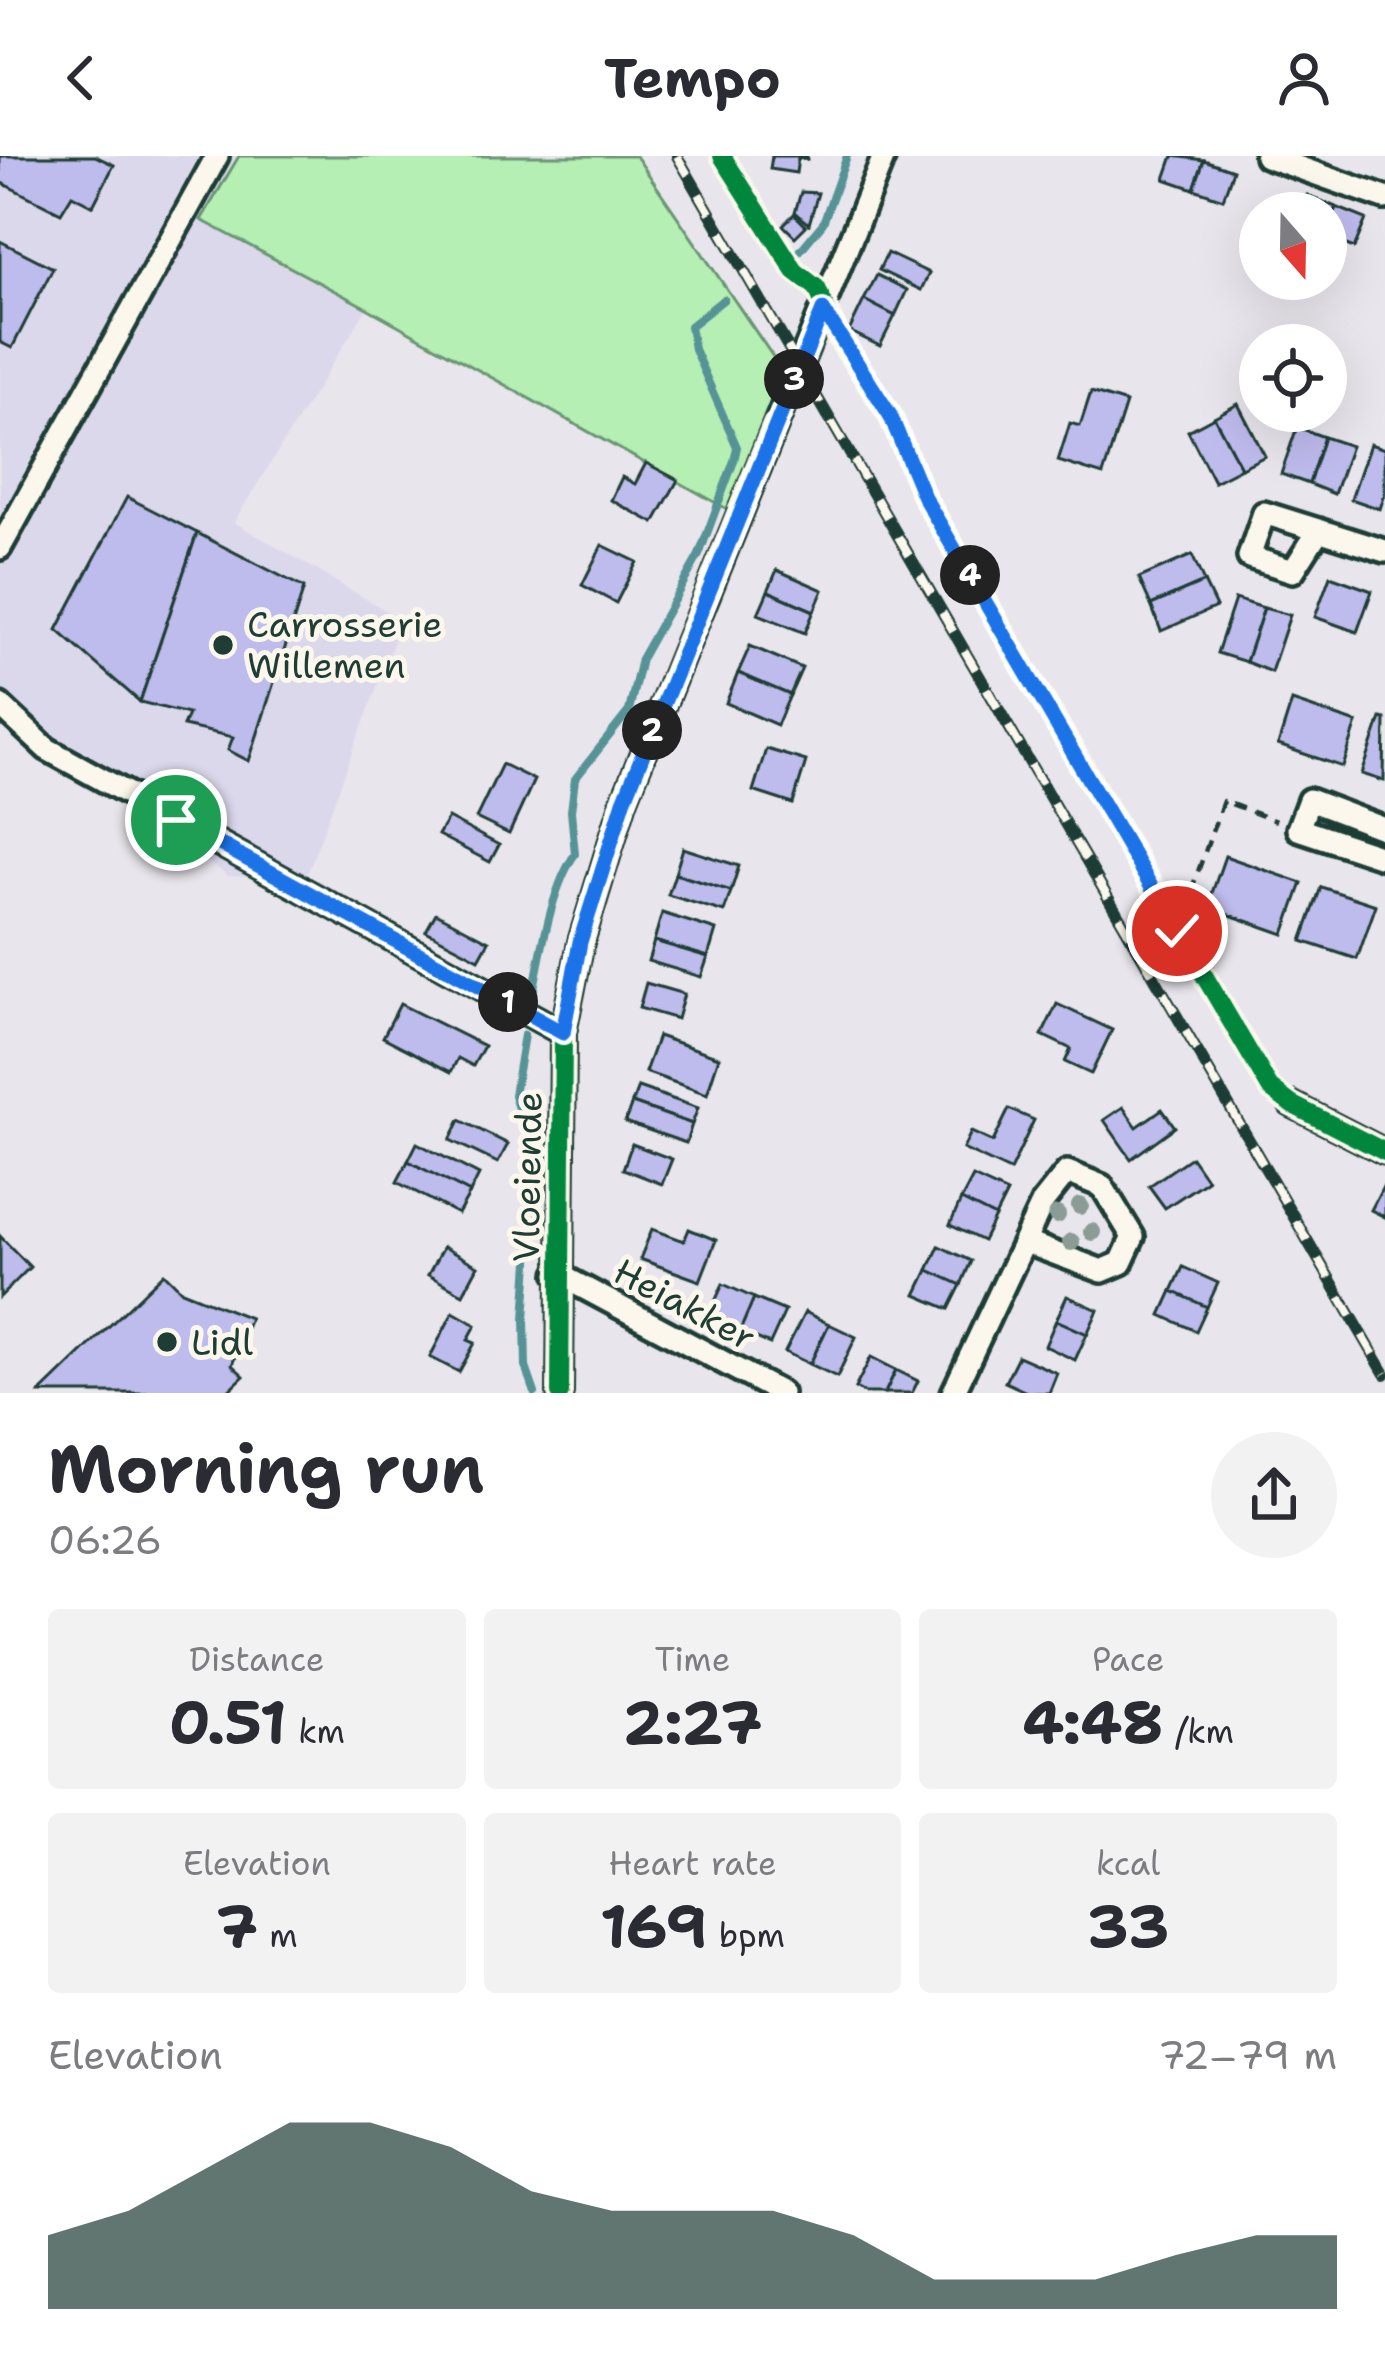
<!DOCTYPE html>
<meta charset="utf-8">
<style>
body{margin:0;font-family:"Shantell Sans",sans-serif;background:#f2f2f3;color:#2b2b33;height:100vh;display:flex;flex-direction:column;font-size:45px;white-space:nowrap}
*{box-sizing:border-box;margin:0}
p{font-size:39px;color:#7c7c81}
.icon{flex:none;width:66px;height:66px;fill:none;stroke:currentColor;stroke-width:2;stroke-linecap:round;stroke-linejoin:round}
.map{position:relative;height:1237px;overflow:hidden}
.drawer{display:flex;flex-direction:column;background:#fff;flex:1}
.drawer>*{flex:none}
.needle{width:78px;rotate:160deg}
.fabs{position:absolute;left:1239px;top:36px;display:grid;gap:24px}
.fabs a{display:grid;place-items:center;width:108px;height:108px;border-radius:50%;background:#fff;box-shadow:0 12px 48px #0002;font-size:60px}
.pin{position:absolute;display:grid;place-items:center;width:102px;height:102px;color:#fff;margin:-51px;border:6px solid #fff;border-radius:50%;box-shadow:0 3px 12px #0007}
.km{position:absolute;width:60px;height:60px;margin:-30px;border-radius:50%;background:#222;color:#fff;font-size:33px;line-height:60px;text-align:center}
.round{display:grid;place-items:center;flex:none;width:126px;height:126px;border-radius:63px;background:#f2f2f3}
.summary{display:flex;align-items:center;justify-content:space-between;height:204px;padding:0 48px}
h1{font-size:66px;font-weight:700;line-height:90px}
.figures{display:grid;grid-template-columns:repeat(3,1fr);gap:18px;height:204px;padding:12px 48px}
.figures div{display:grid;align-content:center;border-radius:12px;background:#f2f2f3;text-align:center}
.figures b{font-size:60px;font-weight:700}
.figures small{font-size:33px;font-weight:400}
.figures p{font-size:33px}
.chart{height:336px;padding:24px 48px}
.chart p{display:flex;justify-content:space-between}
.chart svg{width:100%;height:216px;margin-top:12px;fill:#1f3d34;opacity:.7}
header{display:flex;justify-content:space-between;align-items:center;height:156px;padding:0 48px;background:#fff;font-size:54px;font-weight:700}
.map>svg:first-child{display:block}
.built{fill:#dcd8ec}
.green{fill:#b5efb3;stroke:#6a9674;stroke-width:3}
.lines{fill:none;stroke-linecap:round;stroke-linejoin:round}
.stream{stroke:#579396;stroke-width:8}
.building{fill:#bebbed;stroke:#1f3d34;stroke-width:3}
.street-casing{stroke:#1f3d34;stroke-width:30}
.path{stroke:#1f3d34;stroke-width:4.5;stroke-dasharray:12 9;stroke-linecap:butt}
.street{stroke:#fbf7ec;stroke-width:21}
.rail-casing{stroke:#1f3d34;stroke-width:12}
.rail{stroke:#fbf7ec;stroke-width:8;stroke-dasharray:22;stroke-linecap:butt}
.cycleway-casing{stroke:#fbf7ec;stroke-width:26}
.cycleway{stroke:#00873e;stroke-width:18}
.tree{fill:#8a9c95}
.route-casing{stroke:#fff;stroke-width:24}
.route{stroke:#1a73e8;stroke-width:15}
.poi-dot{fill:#1f3d34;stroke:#fbf7ec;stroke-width:4.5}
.labels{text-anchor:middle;stroke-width:10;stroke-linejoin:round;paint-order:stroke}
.poi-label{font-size:36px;fill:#1f3d34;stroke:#fbf7ec;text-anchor:start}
.street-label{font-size:36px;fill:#1f3d34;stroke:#fbf7ec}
</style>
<header><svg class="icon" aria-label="back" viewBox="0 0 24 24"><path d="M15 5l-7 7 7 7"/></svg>Tempo<svg class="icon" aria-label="person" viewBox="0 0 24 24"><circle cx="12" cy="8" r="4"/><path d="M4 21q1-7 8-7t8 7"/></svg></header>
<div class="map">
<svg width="1385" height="1237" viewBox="0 0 1385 1237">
<rect width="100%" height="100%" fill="#e9e5ec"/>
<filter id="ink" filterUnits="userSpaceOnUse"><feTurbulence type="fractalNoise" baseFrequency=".00833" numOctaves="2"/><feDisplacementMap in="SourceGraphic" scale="24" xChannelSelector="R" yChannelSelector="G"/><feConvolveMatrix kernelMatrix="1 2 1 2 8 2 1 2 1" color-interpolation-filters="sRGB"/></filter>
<g filter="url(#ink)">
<polygon class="built" points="0,0 236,0 202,65 367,152 234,366 402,464 305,724 228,720 0,555"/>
<polygon class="green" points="239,0 636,0 784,217 729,354 367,152 201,64"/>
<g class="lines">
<g class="stream">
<polyline points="799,96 823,67 847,0"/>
<path d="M533 837C542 794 551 733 575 698L571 655 575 623 629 555 641 503 699 399 734 305 737 291 694 193 690 170 724 143"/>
<polyline points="524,879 514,939 517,950 537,973 542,1000 534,1034 525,1163 526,1211 535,1237"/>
</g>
</g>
<g class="building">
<polygon points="0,0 95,0 114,9 93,50 72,39 61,57 0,26"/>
<polygon points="772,0 807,0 807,4 798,2 796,17 770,13"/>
<polygon points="1173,0 1204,4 1194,33 1165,23"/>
<polygon points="1204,4 1233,14 1223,43 1194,33"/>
<polygon points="801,36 818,37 809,68 795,56"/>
<polygon points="1307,39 1336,51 1326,75 1326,57 1299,57"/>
<polygon points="1336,51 1366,63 1354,92 1326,81"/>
<polygon points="794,58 806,70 795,81 783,69"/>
<polygon points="0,85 53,112 12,192 0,186"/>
<polygon points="887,97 929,117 921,134 879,114"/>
<polygon points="877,119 907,134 895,160 864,144"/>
<polygon points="864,144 895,160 880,190 849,175"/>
<polygon points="1091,236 1126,247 1103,319 1058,305 1070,267 1080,270"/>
<polygon points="1238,248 1265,300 1241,312 1214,261"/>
<polygon points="1214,261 1241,312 1214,326 1188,275"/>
<polygon points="1297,271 1324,281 1309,328 1281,318"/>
<polygon points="1324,281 1351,290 1334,338 1309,328"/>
<polygon points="1370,288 1385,293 1385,337 1380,353 1351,343"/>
<polygon points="646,307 678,324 654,367 611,344 622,321 635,328"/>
<polygon points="127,341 197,377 140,546 57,474"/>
<polygon points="197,377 304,432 249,605 228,594 233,581 183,570 188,558 140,546"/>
<polygon points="602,389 637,406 616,447 582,429"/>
<polygon points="1192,399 1204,426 1151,449 1139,422"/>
<polygon points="777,414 823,434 814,455 768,435"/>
<polygon points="1330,420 1372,435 1357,476 1315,461"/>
<polygon points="1204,426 1216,451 1161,475 1151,449"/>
<polygon points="768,435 814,455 805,477 758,458"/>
<polygon points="1235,443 1264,452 1246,506 1217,497"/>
<polygon points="1264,452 1290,459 1271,516 1246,506"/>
<polygon points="750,490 802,512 790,539 738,517"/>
<polygon points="738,517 790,539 777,569 726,547"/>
<polygon points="1292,545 1357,567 1343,611 1278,589"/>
<polygon points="1381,562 1385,563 1384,625 1362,618"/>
<polygon points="766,593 806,605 793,648 753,635"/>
<polygon points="502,608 534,624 509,678 476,662"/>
<polygon points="448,662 499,689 490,706 438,679"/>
<polygon points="683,692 739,710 731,735 675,718"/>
<polygon points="1225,700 1302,727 1284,778 1207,751"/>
<polygon points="675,718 731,735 724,756 668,739"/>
<polygon points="1321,731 1376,749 1357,803 1302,785"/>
<polygon points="436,757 489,785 479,803 426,775"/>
<polygon points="662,757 716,774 708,801 654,785"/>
<polygon points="654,785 708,801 701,821 648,805"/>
<polygon points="646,827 684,838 677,863 639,852"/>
<polygon points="400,848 484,890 473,910 458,902 451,916 383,881"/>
<polygon points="1057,848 1112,874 1091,918 1065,906 1071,893 1042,879"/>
<polygon points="658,880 719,901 707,938 645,916"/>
<polygon points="638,931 698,952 692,968 632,947"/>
<polygon points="632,947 692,968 686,987 625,966"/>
<polygon points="1123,951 1137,971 1162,953 1175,971 1131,1003 1104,964"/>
<polygon points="1009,953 1034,964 1010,1015 963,993 971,976 993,986"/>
<polygon points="460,964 508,988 498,1007 450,984"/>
<polygon points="417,987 479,1019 470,1037 408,1005"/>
<polygon points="632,988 672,1003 662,1028 623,1013"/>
<polygon points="1191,1001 1207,1024 1165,1052 1149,1030"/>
<polygon points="408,1005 470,1037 458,1058 397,1026"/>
<polygon points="973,1021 1007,1037 995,1061 961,1044"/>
<polygon points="1385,1027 1385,1061 1371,1054"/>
<polygon points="961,1044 995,1061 983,1085 950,1069"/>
<polygon points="652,1073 684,1085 689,1073 716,1084 700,1125 640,1103"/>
<polygon points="0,1080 30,1111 0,1141"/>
<polygon points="939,1090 971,1105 961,1129 928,1114"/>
<polygon points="443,1091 478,1110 463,1138 428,1119"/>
<polygon points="1183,1111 1218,1127 1207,1151 1172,1135"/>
<polygon points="928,1114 961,1129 949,1153 916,1139"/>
<polygon points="164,1117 182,1135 250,1162 232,1209 244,1220 226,1237 40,1237"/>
<polygon points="723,1128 754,1142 740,1175 708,1161"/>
<polygon points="1172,1135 1207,1151 1196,1175 1161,1159"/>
<polygon points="1067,1140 1098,1154 1087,1178 1056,1164"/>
<polygon points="754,1142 785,1155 770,1188 740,1175"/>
<polygon points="453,1156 476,1169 468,1184 475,1187 459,1216 430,1201"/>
<polygon points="805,1156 829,1168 810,1208 785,1196"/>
<polygon points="1056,1164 1087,1178 1075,1204 1045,1190"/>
<polygon points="829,1168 856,1181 837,1221 810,1208"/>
<polygon points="1018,1200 1057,1217 1049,1237 1029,1237 1005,1226"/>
<polygon points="871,1201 896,1214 885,1237 865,1237 855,1232"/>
<polygon points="896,1214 918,1225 912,1237 885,1237"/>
</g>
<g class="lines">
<defs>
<g id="street">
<polyline points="1266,0 1385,42"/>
<polyline points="1319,374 1293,415 1249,401 1264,357 1385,395"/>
<polyline points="0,392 217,0"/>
<polyline points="0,549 47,593 563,877"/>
<polyline points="1385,673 1309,644 1298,673 1385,702"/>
<polyline points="1291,948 1385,996"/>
<polyline points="558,1118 781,1237"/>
<polyline points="560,1237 563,877 581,786 624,645 884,0"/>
<polyline points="953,1237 1043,1046 1067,1016 1102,1030 1133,1081 1121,1107 1102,1115 1025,1086"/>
</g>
</defs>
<use href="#street" class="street-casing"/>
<polyline class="path" points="1177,775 1223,645 1276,665"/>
<use href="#street" class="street"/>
<defs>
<polyline id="rail" points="677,0 1385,1218"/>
</defs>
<use href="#rail" class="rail-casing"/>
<use href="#rail" class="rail"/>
<defs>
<g id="cycleway">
<polyline points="722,0 795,115 817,132 836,177 890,259 924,341 1270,932 1291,948 1385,996"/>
<polyline points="560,1237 563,877 581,786 624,645 775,269"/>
</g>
</defs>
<use href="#cycleway" class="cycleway-casing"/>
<use href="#cycleway" class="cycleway"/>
</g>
<g class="tree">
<circle cx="1080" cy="1050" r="9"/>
<circle cx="1057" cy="1059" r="9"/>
<circle cx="1092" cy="1076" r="9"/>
<circle cx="1071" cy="1086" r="9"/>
</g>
</g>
<g class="lines" filter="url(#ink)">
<defs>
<polyline id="route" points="176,664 563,877 580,786 624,645 823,154 890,259 924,341 1177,775"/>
</defs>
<use href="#route" class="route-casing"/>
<use href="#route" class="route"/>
</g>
<g class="poi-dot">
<circle cx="223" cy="489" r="12"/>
<circle cx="167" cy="1186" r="12"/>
</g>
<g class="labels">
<g class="poi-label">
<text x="247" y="481">Carrosserie<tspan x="247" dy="41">Willemen</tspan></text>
<text x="191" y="1199">Lidl</text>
</g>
<g class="street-label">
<text transform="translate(527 1021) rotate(-89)" y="13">Vloeiende</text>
<text transform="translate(685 1148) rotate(28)" y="13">Heiakker</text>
</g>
</g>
</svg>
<div class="fabs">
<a><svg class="needle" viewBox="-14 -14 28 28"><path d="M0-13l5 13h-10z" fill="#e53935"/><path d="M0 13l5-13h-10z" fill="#7c7c81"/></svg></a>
<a><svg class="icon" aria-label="locate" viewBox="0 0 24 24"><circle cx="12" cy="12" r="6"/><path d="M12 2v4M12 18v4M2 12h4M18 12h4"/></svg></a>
</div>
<div class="pin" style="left:176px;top:664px;background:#1e9e55"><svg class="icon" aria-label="arrive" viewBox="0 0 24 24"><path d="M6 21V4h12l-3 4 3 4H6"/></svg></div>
<div class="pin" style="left:1177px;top:775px;background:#d93025"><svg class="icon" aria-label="check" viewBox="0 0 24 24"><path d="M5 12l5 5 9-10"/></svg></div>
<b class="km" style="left:508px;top:846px">1</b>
<b class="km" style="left:652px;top:574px">2</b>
<b class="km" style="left:794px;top:223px">3</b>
<b class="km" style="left:970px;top:419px">4</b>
</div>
<section class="drawer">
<div class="summary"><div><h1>Morning run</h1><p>06:26</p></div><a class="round"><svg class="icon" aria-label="share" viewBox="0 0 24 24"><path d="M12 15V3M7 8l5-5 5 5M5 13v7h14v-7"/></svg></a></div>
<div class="figures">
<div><p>Distance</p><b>0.51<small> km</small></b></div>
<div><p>Time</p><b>2:27</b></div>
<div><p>Pace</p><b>4:48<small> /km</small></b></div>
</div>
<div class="figures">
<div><p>Elevation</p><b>7<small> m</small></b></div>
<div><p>Heart rate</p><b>169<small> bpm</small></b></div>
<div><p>kcal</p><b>33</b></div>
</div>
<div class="chart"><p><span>Elevation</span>72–79 m</p>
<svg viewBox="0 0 160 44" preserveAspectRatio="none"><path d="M0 44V29L10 24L20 15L30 6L40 6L50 11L60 20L70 24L80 24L90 24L100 29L110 38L120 38L130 38L140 33L150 29L160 29V44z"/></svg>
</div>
</section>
